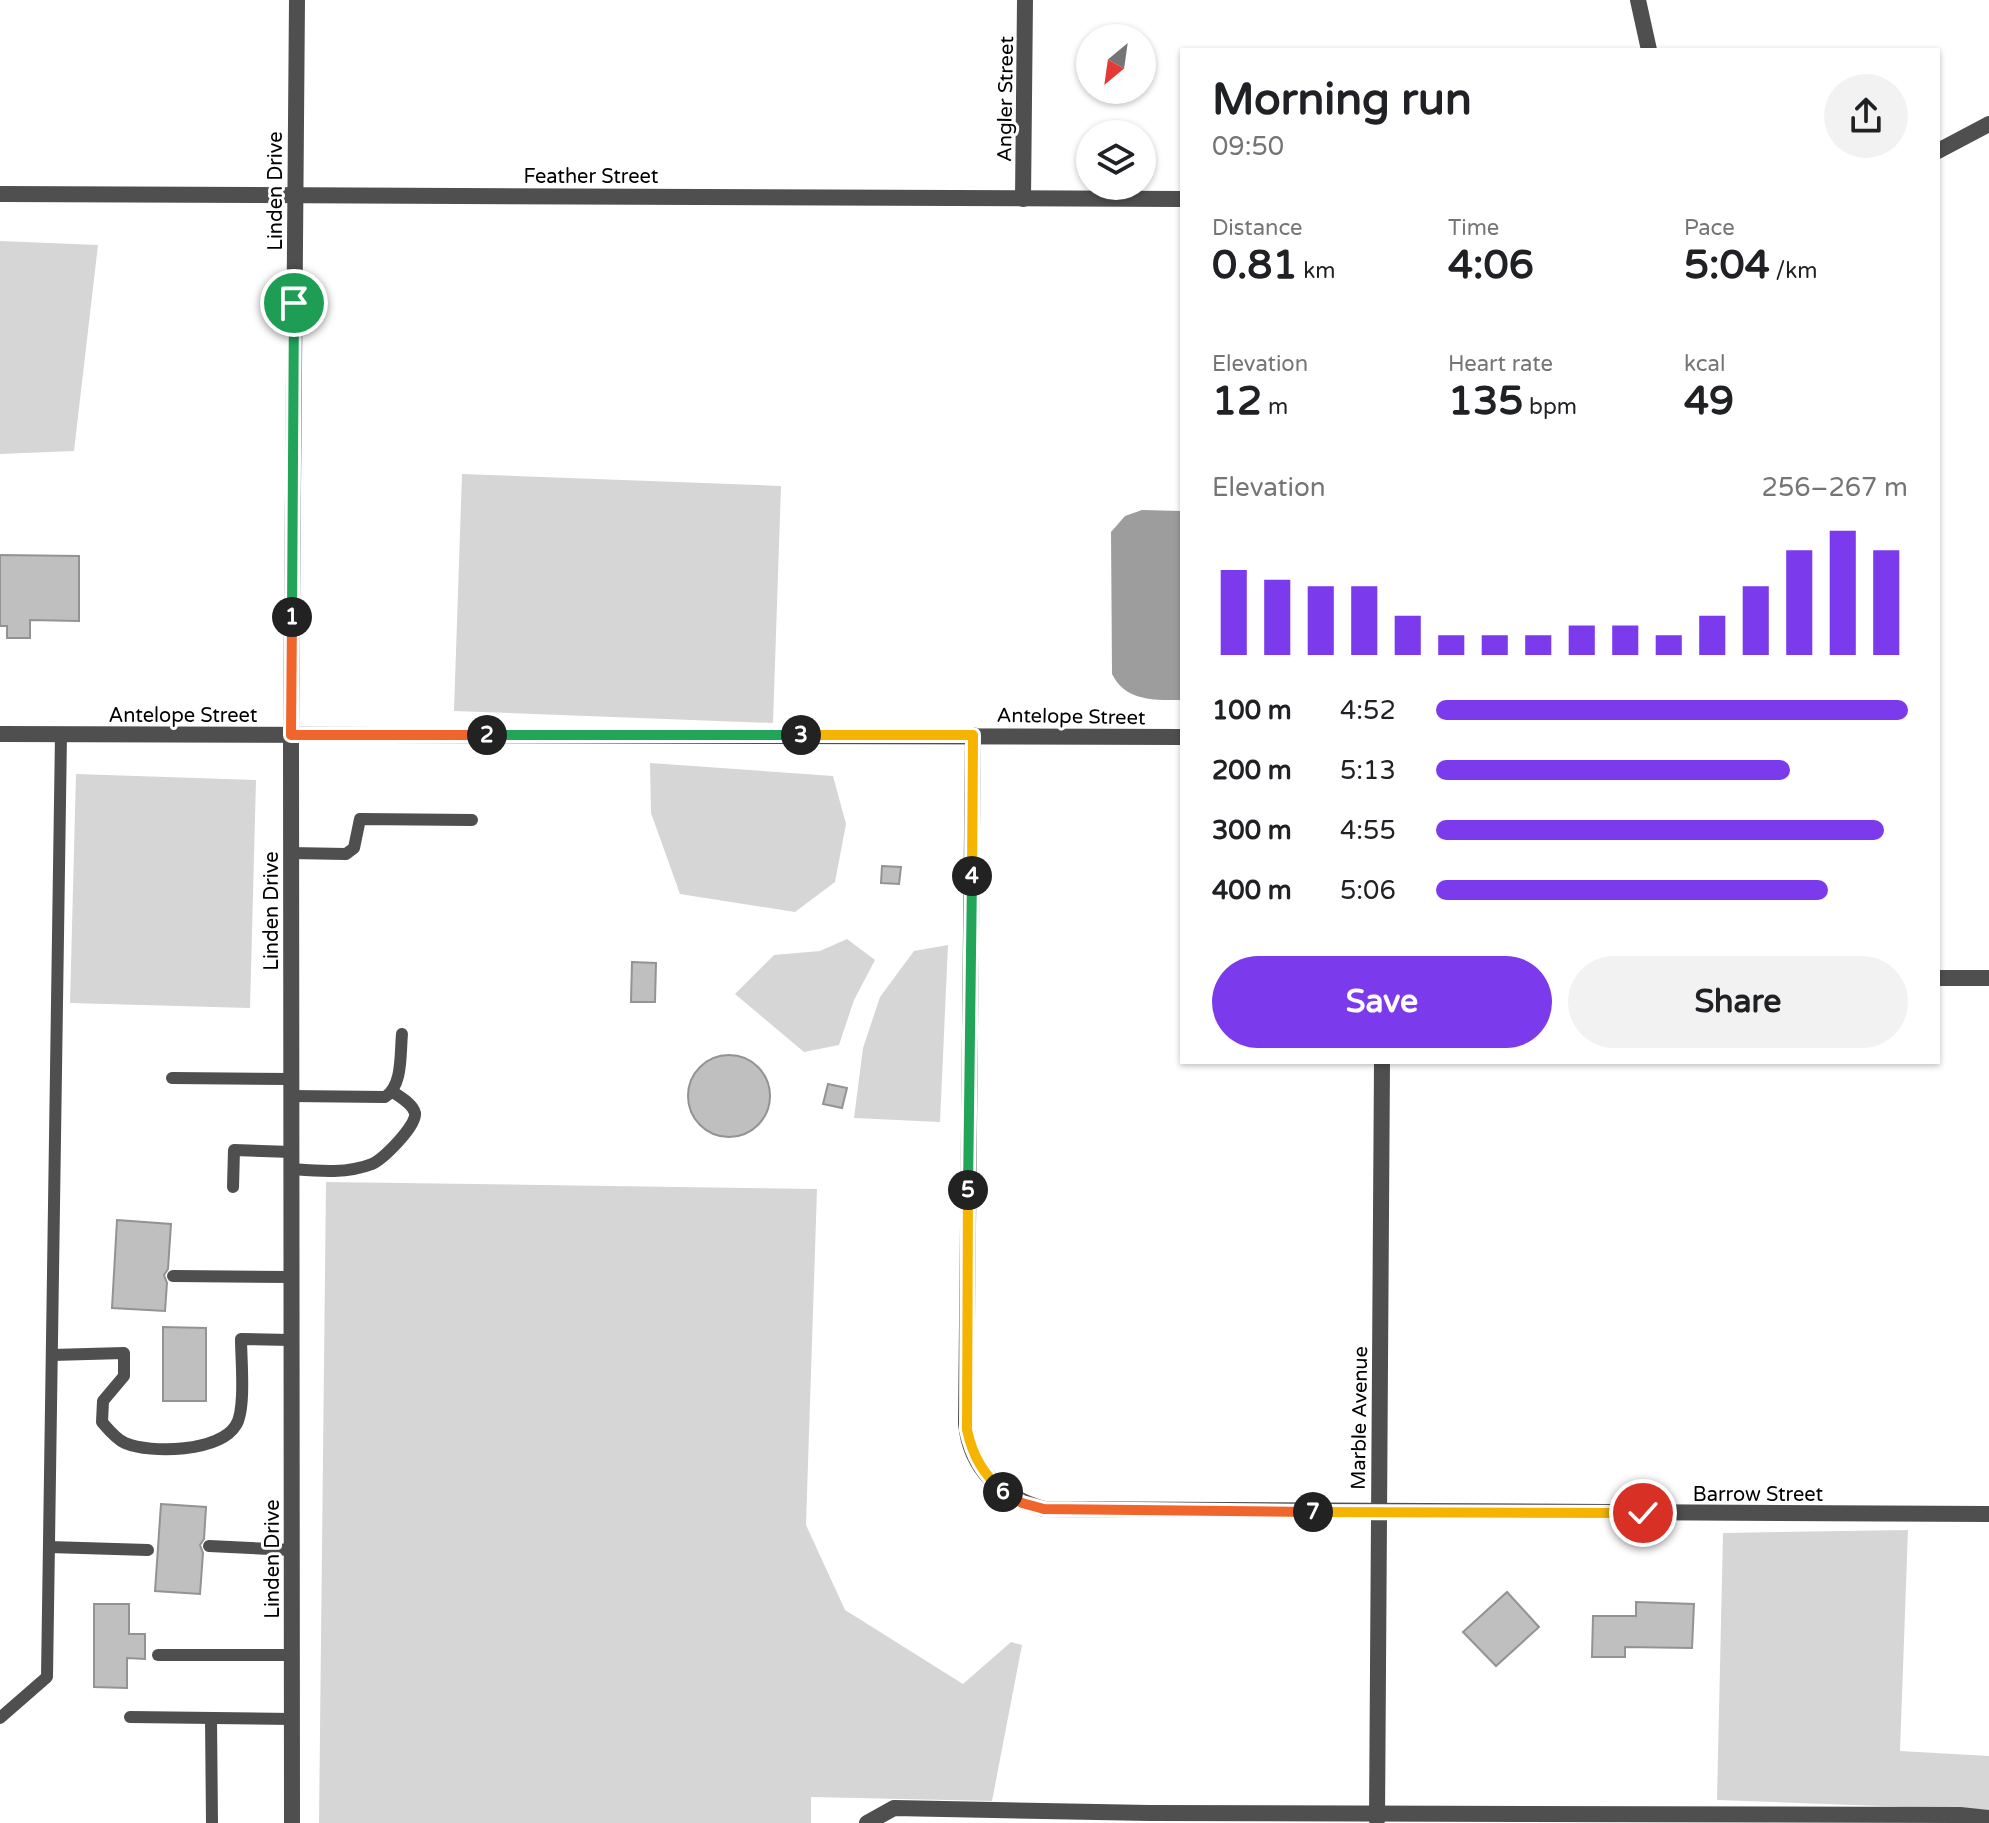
<!DOCTYPE html>
<meta charset="utf-8">
<style>
body{margin:0;font-family:"Varela Round",sans-serif;background:#f2f2f2;color:#202124;height:100vh;display:flex;flex-direction:column;font-size:30px;white-space:nowrap}
*{box-sizing:border-box;margin:0}
p{font-size:26px;color:#757577}
.icon{flex:none;width:44px;height:44px;fill:none;stroke:currentColor;stroke-width:2;stroke-linecap:round;stroke-linejoin:round}
.map{position:relative;flex:1;overflow:hidden}
.drawer{position:absolute;left:1180px;top:48px;width:760px;height:1016px;display:flex;flex-direction:column;background:#fff;border-radius:0px;box-shadow:0 2px 6px #0004}
.drawer>*{flex:none}
.needle{width:52px;rotate:209deg}
.fabs{position:absolute;left:1076px;top:24px;display:grid;gap:16px}
.fabs a{display:grid;place-items:center;width:80px;height:80px;border-radius:50%;background:#fff;box-shadow:0 2px 6px #0004;font-size:40px}
.pin{position:absolute;display:grid;place-items:center;width:68px;height:68px;color:#fff;margin:-34px;border:4px solid #fff;border-radius:50%;box-shadow:0 2px 8px #0007}
.km{position:absolute;width:40px;height:40px;margin:-20px;border-radius:50%;background:#222;color:#fff;font-size:22px;line-height:40px;text-align:center}
.round{display:grid;place-items:center;flex:none;width:84px;height:84px;border-radius:42px;background:#f2f2f2}
.overview{display:flex;align-items:center;justify-content:space-between;height:136px;padding:0 32px}
h1{font-size:44px;font-weight:700;line-height:60px}
.figures{display:grid;grid-template-columns:repeat(3,1fr);gap:12px;height:136px;padding:8px 32px}
.figures div{display:grid;align-content:center}
.figures b{font-size:40px;font-weight:700}
.figures small{font-size:22px;font-weight:400}
.figures p{font-size:22px}
.chart{height:224px;padding:16px 32px}
.chart p{display:flex;justify-content:space-between}
.chart svg{width:100%;height:144px;margin-top:8px;stroke:#7c3aed;stroke-width:6}
.action{display:flex;gap:16px;margin-top:auto;padding:16px 32px}
.action a{flex:1;height:92px;border-radius:48px;background:#7c3aed;color:#fff;font-size:32px;font-weight:700;line-height:92px;text-align:center}
.action a+a{background:#f2f2f2;color:#202124}
ul{padding:0 32px;list-style:none;font-size:26px}
li{display:grid;grid-template-columns:128px 96px 1fr;align-items:center;height:60px}
li i{height:20px;border-radius:10px;background:#7c3aed}
.map>svg:first-child{display:block}
.green{fill:#d6d6d6}
.water{fill:#9d9d9d}
.building{fill:#bfbfbf;stroke:#939393;stroke-width:2}
.lines{fill:none;stroke-linecap:round;stroke-linejoin:round}
.service{stroke:#4f4f4f;stroke-width:12}
.minor{stroke:#4f4f4f;stroke-width:16}
.tertiary{stroke:#4f4f4f;stroke-width:16}
.split-1-casing{stroke:#fff;stroke-width:16}
.split-2-casing{stroke:#fff;stroke-width:16}
.split-3-casing{stroke:#fff;stroke-width:16}
.split-4-casing{stroke:#fff;stroke-width:16}
.split-5-casing{stroke:#fff;stroke-width:16}
.split-6-casing{stroke:#fff;stroke-width:16}
.split-7-casing{stroke:#fff;stroke-width:16}
.split-8-casing{stroke:#fff;stroke-width:16}
.split-1{stroke:#22a559;stroke-width:10}
.split-2{stroke:#f0652b;stroke-width:10}
.split-3{stroke:#22a559;stroke-width:10}
.split-4{stroke:#f5b400;stroke-width:10}
.split-5{stroke:#22a559;stroke-width:10}
.split-6{stroke:#f5b400;stroke-width:10}
.split-7{stroke:#f0652b;stroke-width:10}
.split-8{stroke:#f5b400;stroke-width:10}
.labels{text-anchor:middle;stroke-width:6;stroke-linejoin:round;paint-order:stroke}
.street-label{font-size:20px;fill:#000;stroke:#fff}
</style>
<div class="map">
<svg width="1989" height="1823" viewBox="0 0 1989 1823">
<rect width="100%" height="100%" fill="#fff"/>
<g class="green">
<polygon points="0,241 98,245 74,451 0,454"/>
<polygon points="462,474 781,486 773,723 454,711"/>
<polygon points="650,763 833,776 846,824 835,882 795,912 680,894 651,813"/>
<polygon points="76,774 256,780 250,1008 70,1003"/>
<polygon points="847,939 875,960 854,1000 839,1045 804,1052 735,994 774,955 820,951"/>
<polygon points="948,945 940,1122 854,1118 863,1048 880,997 914,951"/>
<polygon points="326,1182 817,1189 806,1525 845,1610 963,1684 1011,1642 1022,1645 992,1801 811,1797 811,1823 319,1823"/>
<polygon points="1908,1530 1900,1751 1989,1756 1989,1810 1717,1800 1723,1533"/>
</g>
<path class="water" d="M1142 510 1182 511V700C1155 700 1126 702 1112 674L1111 532 1125 516Z"/>
<g class="building">
<polygon points="0,555 79,556 79,621 30,620 30,638 7,638 7,626 0,626"/>
<polygon points="882,866 901,867 899,884 881,883"/>
<polygon points="632,962 656,963 655,1002 631,1002"/>
<circle cx="729" cy="1096" r="41"/>
<polygon points="828,1084 847,1088 842,1108 823,1104"/>
<polygon points="117,1220 171,1224 168,1269 164,1275 167,1283 165,1311 112,1308"/>
<polygon points="163,1327 206,1328 206,1401 163,1401"/>
<polygon points="161,1504 206,1507 204,1539 200,1545 203,1553 200,1594 155,1591"/>
<polygon points="1507,1592 1539,1627 1496,1666 1463,1632"/>
<polygon points="1636,1602 1694,1604 1692,1648 1625,1647 1625,1657 1592,1657 1593,1616 1636,1616"/>
<polygon points="94,1604 129,1604 129,1634 145,1634 145,1659 127,1658 127,1688 94,1687"/>
</g>
<g class="lines">
<g class="service">
<polyline points="291,853 346,854 354,848 360,819 472,820"/>
<polyline points="172,1078 291,1079"/>
<path d="M291 1096 385 1097C403 1086 400 1054 402 1034"/>
<path d="M291 1169C317 1171 347 1174 372 1164 383 1159 417 1126 415 1113 413 1104 400 1097 393 1092"/>
<polyline points="233,1187 234,1150 291,1152"/>
<polyline points="173,1276 291,1277"/>
<path d="M52 1355 124 1353V1376L103 1401 102 1422C108 1429 116 1439 125 1443 151 1454 220 1452 236 1425 246 1409 241 1359 241 1339L291 1340"/>
<polyline points="209,1546 292,1550"/>
<polyline points="49,1547 148,1550"/>
<polyline points="158,1655 291,1655"/>
<polyline points="130,1717 292,1719"/>
<polyline points="0,1718 47,1677 61,734"/>
<polyline points="211,1718 212,1823"/>
</g>
<g class="minor">
<polyline points="1638,0 1649,50"/>
<polyline points="1938,151 1989,124"/>
<polyline points="0,194 1182,199"/>
<polyline points="1023,199 1025,0"/>
<polyline points="0,734 1182,737"/>
<path d="M973 735 966 1423C970 1469 1001 1497 1044 1509L1989 1514"/>
<polyline points="1938,978 1989,978"/>
<polyline points="1377,1820 1382,1062"/>
<polyline points="867,1823 894,1808 1150,1813 1960,1815 1989,1818"/>
</g>
<polyline class="tertiary" points="292,1823 291,735 297,0"/>
</g>
<g class="lines">
<defs>
<polyline id="split-1" points="292,617 294,303"/>
<polyline id="split-2" points="292,617 291,735 487,735"/>
<polyline id="split-3" points="487,735 801,735"/>
<polyline id="split-4" points="801,735 973,735 972,876"/>
<polyline id="split-5" points="968,1190 972,876"/>
<path id="split-6" d="M968 1190 967 1430C973 1457 983 1473 1003 1492"/>
<polyline id="split-7" points="1003,1492 1022,1503 1044,1509 1313,1512"/>
<polyline id="split-8" points="1313,1512 1643,1513"/>
</defs>
<use href="#split-1" class="split-1-casing"/>
<use href="#split-2" class="split-2-casing"/>
<use href="#split-3" class="split-3-casing"/>
<use href="#split-4" class="split-4-casing"/>
<use href="#split-5" class="split-5-casing"/>
<use href="#split-6" class="split-6-casing"/>
<use href="#split-7" class="split-7-casing"/>
<use href="#split-8" class="split-8-casing"/>
<use href="#split-1" class="split-1"/>
<use href="#split-2" class="split-2"/>
<use href="#split-3" class="split-3"/>
<use href="#split-4" class="split-4"/>
<use href="#split-5" class="split-5"/>
<use href="#split-6" class="split-6"/>
<use href="#split-7" class="split-7"/>
<use href="#split-8" class="split-8"/>
</g>
<g class="labels">
<g class="street-label">
<text transform="translate(1005 99) rotate(-89)" y="7">Angler Street</text>
<text x="591" y="183">Feather Street</text>
<text transform="translate(275 191) rotate(-90)" y="7">Linden Drive</text>
<text x="183" y="722">Antelope Street</text>
<text transform="translate(1071 716) rotate(1)" y="7">Antelope Street</text>
<text transform="translate(271 911) rotate(-90)" y="7">Linden Drive</text>
<text transform="translate(1359 1418) rotate(-89)" y="7">Marble Avenue</text>
<text x="1758" y="1501">Barrow Street</text>
<text transform="translate(272 1559) rotate(-90)" y="7">Linden Drive</text>
</g>
</g>
</svg>
<div class="fabs">
<a><svg class="needle" viewBox="-14 -14 28 28"><path d="M0-13l5 13h-10z" fill="#e53935"/><path d="M0 13l5-13h-10z" fill="#757577"/></svg></a>
<a><svg class="icon" aria-label="layers" viewBox="0 0 24 24"><path d="M12 4l9 5-9 5-9-5zM3 14l9 5 9-5"/></svg></a>
</div>
<div class="pin" style="left:294px;top:303px;background:#1e9e55"><svg class="icon" aria-label="arrive" viewBox="0 0 24 24"><path d="M6 21V4h12l-3 4 3 4H6"/></svg></div>
<div class="pin" style="left:1643px;top:1513px;background:#d93025"><svg class="icon" aria-label="check" viewBox="0 0 24 24"><path d="M5 12l5 5 9-10"/></svg></div>
<b class="km" style="left:292px;top:617px">1</b>
<b class="km" style="left:487px;top:735px">2</b>
<b class="km" style="left:801px;top:735px">3</b>
<b class="km" style="left:972px;top:876px">4</b>
<b class="km" style="left:968px;top:1190px">5</b>
<b class="km" style="left:1003px;top:1492px">6</b>
<b class="km" style="left:1313px;top:1512px">7</b>
<section class="drawer">
<div class="overview"><div><h1>Morning run</h1><p>09:50</p></div><a class="round"><svg class="icon" aria-label="share" viewBox="0 0 24 24"><path d="M12 15V3M7 8l5-5 5 5M5 13v7h14v-7"/></svg></a></div>
<div class="figures">
<div><p>Distance</p><b>0.81<small> km</small></b></div>
<div><p>Time</p><b>4:06</b></div>
<div><p>Pace</p><b>5:04<small> /km</small></b></div>
</div>
<div class="figures">
<div><p>Elevation</p><b>12<small> m</small></b></div>
<div><p>Heart rate</p><b>135<small> bpm</small></b></div>
<div><p>kcal</p><b>49</b></div>
</div>
<div class="chart"><p><span>Elevation</span>256–267 m</p>
<svg viewBox="0 0 160 44" preserveAspectRatio="none"><path d="M5 44V18M15 44V21M25 44V23M35 44V23M45 44V32M55 44V38M65 44V38M75 44V38M85 44V35M95 44V35M105 44V38M115 44V32M125 44V23M135 44V12M145 44V6M155 44V12"/></svg>
</div>
<ul>
<li><b>100 m</b>4:52<i style="width:100%"></i></li>
<li><b>200 m</b>5:13<i style="width:75%"></i></li>
<li><b>300 m</b>4:55<i style="width:95%"></i></li>
<li><b>400 m</b>5:06<i style="width:83%"></i></li>
</ul>
<div class="action"><a>Save</a><a>Share</a></div>
</section>
</div>
